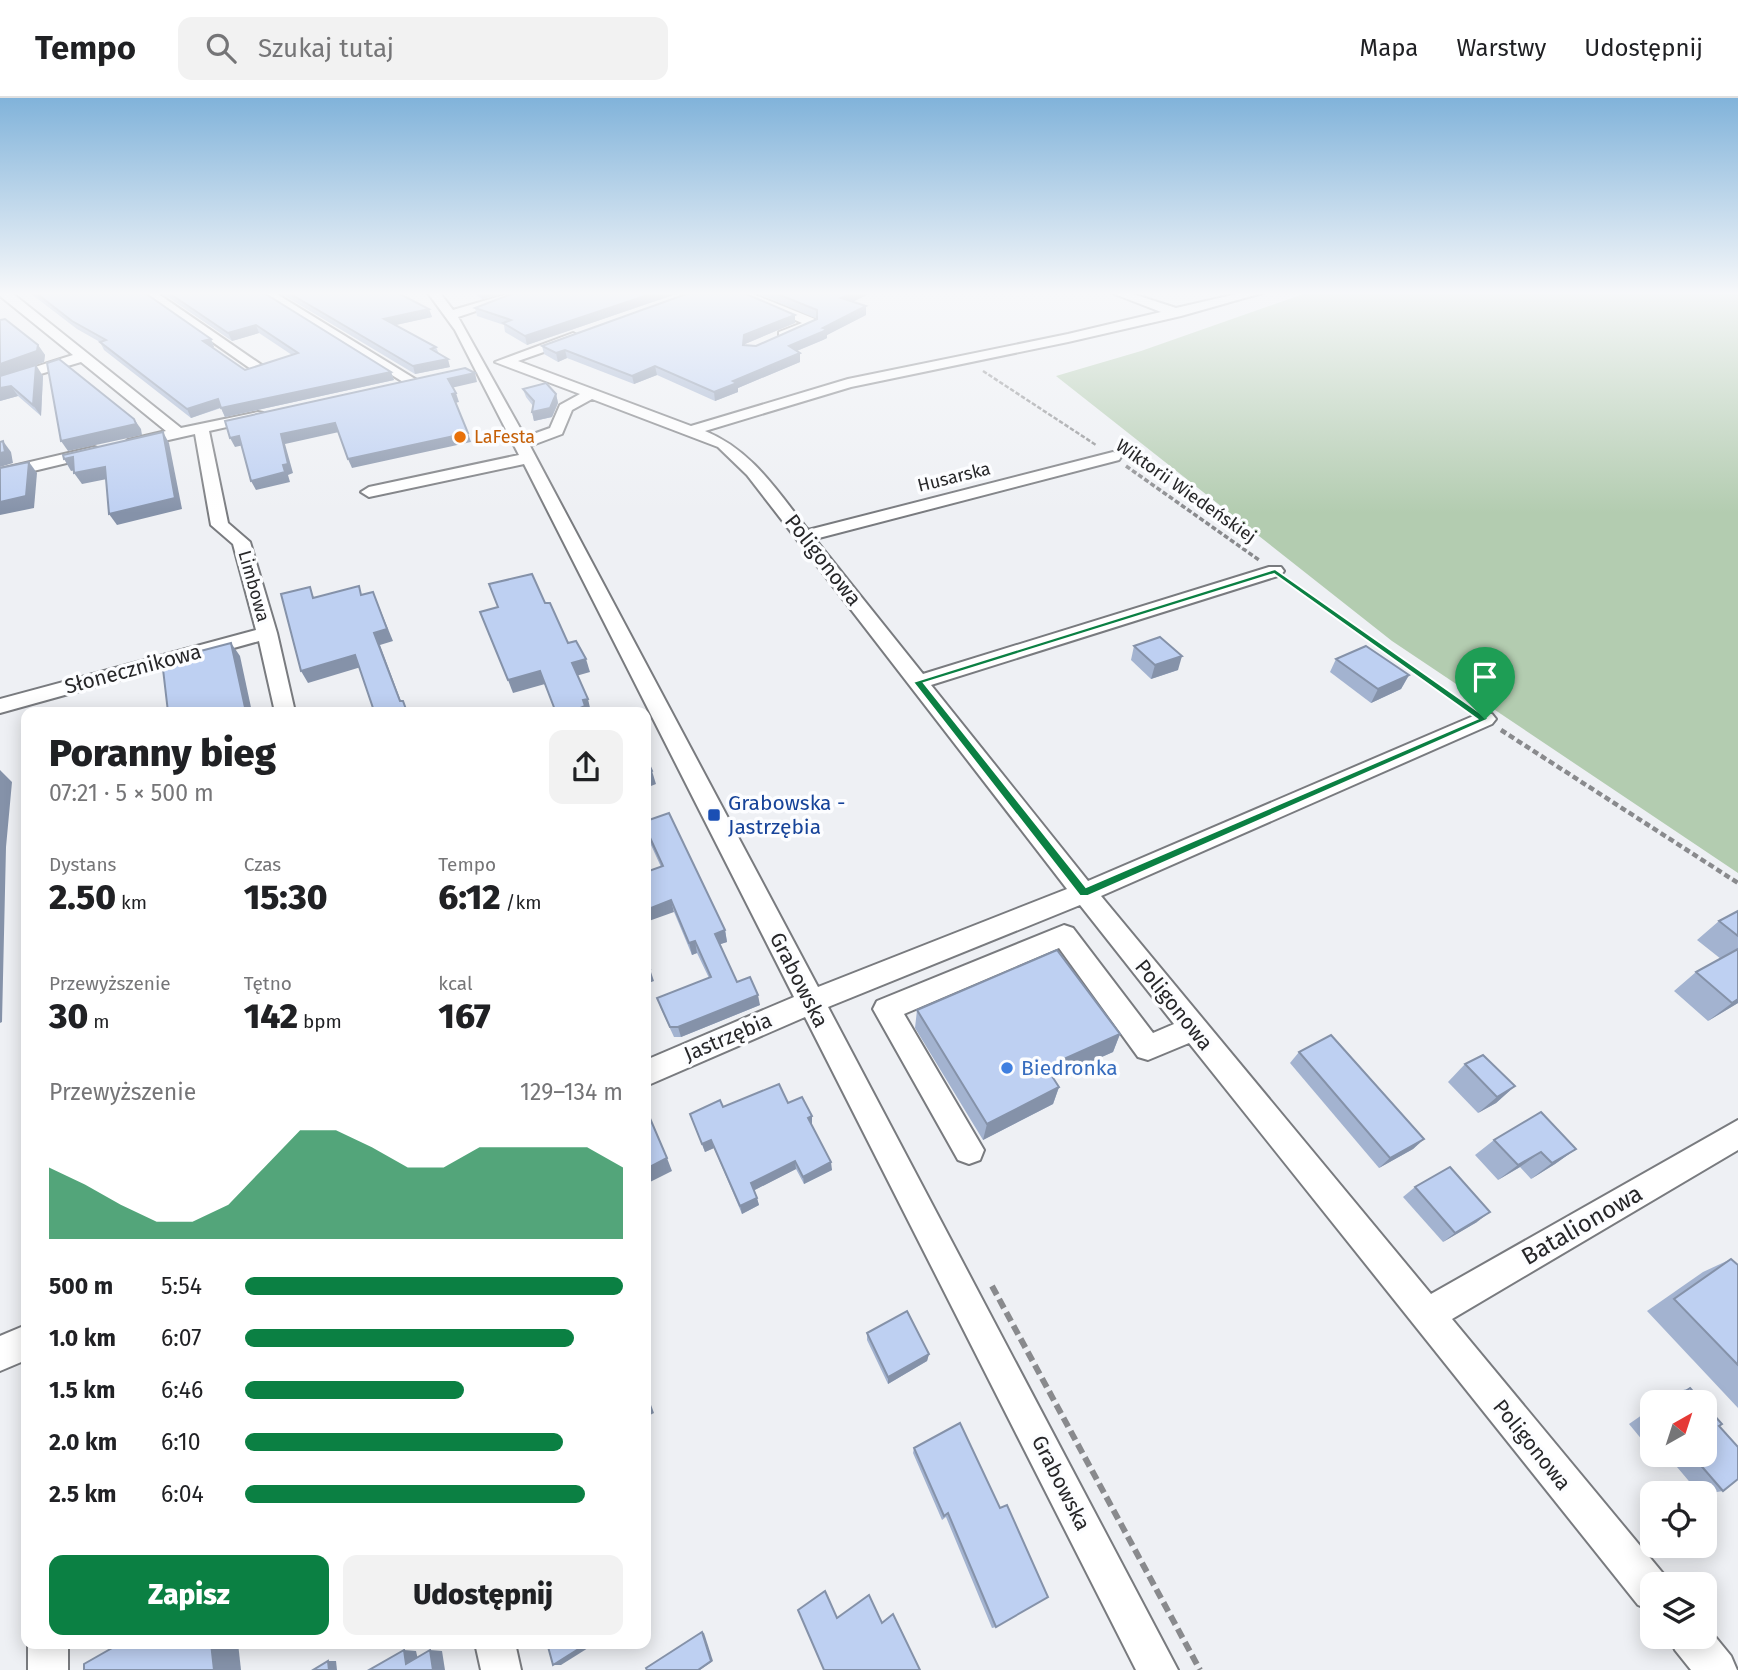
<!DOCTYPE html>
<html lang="pl">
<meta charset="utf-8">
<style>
body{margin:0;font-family:"Fira Sans",sans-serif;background:#f2f2f2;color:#202124;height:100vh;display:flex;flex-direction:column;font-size:26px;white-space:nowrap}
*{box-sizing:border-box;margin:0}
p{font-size:23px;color:#757577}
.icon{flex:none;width:38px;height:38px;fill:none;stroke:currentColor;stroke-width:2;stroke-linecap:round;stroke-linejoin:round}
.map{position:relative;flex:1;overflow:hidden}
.sheet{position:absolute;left:21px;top:609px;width:630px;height:942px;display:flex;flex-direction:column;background:#fff;border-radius:14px;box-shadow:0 4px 18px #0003}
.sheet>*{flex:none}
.needle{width:46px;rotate:39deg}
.controls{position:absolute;left:1640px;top:1292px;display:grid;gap:14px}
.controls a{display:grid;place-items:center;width:77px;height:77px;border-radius:14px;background:#fff;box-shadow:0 4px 18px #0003;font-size:35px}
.pin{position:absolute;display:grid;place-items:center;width:60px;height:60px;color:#fff;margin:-72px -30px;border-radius:50% 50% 50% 0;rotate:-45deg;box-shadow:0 0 7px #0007}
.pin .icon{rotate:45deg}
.round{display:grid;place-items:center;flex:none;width:74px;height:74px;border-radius:14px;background:#f2f2f2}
.head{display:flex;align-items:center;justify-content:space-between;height:119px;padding:0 28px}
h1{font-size:38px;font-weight:800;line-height:52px}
.metrics{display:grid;grid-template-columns:repeat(3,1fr);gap:10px;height:119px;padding:7px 28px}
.metrics div{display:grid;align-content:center}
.metrics b{font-size:35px;font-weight:800}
.metrics small{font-size:19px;font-weight:400}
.metrics p{font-size:19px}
.chart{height:196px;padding:14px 28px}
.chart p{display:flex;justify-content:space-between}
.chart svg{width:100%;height:126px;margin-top:7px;fill:#0b8043;opacity:.7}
.primary-button{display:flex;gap:14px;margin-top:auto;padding:14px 28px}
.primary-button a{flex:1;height:80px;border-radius:14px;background:#0b8043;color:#fff;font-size:28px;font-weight:800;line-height:80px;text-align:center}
.primary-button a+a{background:#f2f2f2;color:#202124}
ul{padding:0 28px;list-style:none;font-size:23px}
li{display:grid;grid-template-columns:112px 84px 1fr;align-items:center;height:52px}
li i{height:18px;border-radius:9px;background:#0b8043}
header{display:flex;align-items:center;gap:42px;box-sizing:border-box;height:98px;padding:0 35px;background:#fff;border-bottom:2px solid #e0e0e0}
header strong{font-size:33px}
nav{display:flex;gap:38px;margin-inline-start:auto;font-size:24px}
.search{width:490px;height:63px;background:#f2f2f2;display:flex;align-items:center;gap:18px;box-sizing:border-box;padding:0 24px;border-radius:14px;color:#757577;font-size:26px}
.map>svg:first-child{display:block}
.green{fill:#b3ccb0}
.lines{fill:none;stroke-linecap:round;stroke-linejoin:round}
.minor-casing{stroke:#797b7f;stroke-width:4}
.path-far3{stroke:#898a8d;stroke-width:2.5;stroke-dasharray:4.5 2;stroke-linecap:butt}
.path-far2{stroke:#898a8d;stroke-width:3.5;stroke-dasharray:5 2.5;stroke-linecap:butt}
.path-far1{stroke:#898a8d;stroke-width:4.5;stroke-dasharray:6 3.5;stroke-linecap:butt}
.path{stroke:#898a8d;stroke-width:6;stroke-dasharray:10 5;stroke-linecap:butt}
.minor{fill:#fff;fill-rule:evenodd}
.wall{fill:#a3b3d0}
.shaded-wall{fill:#8592a9}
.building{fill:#bed0f2;stroke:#8592a9;stroke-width:2}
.route{fill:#0b8043;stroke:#fff;stroke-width:2;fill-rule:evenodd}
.food-dot{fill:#e8710a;stroke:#fcfdff;stroke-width:2.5}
.transit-dot{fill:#1a4fb4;stroke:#fcfdff;stroke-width:2.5}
.shop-dot{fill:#3f7fe0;stroke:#fcfdff;stroke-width:2.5}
.labels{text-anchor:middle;stroke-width:7;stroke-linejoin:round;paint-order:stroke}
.far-food-label{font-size:18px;fill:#c56008;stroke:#fcfdff;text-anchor:start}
.far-street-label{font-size:18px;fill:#272729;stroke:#fcfdff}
.street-label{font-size:21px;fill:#272729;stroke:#fcfdff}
.transit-label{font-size:21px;fill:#164399;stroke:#fcfdff;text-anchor:start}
.shop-label{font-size:21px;fill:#366cbe;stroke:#fcfdff;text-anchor:start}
.near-street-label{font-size:24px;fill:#272729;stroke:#fcfdff}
</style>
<header>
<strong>Tempo</strong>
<div class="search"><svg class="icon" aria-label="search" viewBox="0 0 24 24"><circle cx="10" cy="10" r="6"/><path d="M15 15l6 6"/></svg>Szukaj tutaj</div>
<nav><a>Mapa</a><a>Warstwy</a><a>Udostępnij</a></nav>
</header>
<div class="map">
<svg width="1738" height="1572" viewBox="0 0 1738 1572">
<rect width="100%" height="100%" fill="#eef0f4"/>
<polygon class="green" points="1306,195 1738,195 1738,775 1392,543 1056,278 1141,253"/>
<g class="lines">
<defs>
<g id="minor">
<polygon points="0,195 12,195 181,330 258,314 263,315 265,318 263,321 209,333 228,425 250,444 277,535 295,614 275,614 259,543 0,615 0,601 256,532 233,446 211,427 195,336 133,350 128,348 125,345 128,342 166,333 81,264 0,288 0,280 73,257 0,198"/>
<polygon points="143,195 157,195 263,268 256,272 251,271"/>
<polygon points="260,195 275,195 420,284 418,287 408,287"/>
<path d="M428 195H440L453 212 511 195H530L458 219 525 339 550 330 560 307 580 296 495 264 573 235 580 239 578 242 518 263 691 328 848 281 1068 236 1161 214 1112 195H1130L1176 210 1241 195H1262L1181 218 1068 244 851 289 705 333C752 352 777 393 808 432L1113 354 1119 356 1121 359 1119 362 815 441 923 576 1269 469H1281L1284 473 1281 477 931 587 1088 783 1478 616H1492L1496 621 1492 626 1101 798 1431 1196 1738 1022V1052L1452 1221 1666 1479 1669 1486H1652V1513L1638 1507 1189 945 1148 962 1138 959 1059 850 904 916 984 1052 980 1062 969 1066 958 1062 873 911 877 903 1064 827 1073 830 1153 935 1174 926 1080 807 828 909 1178 1572H1136L805 919 646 988V962L794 899 524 366 369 399 361 394 369 389 519 357 455 232ZM592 301 718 349 747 377 1067 791 818 889 530 348 562 336 572 312Z"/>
<polygon points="733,195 750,195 815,221 816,227 789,240 779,240 779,234 802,225"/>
<polygon points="94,349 100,351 102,354 100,357 0,381 0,371"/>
<polygon points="26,1227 26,1262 0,1273 0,1238"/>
<polygon points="1704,1525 1731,1558 1737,1572 1691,1572 1675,1552 1669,1538 1704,1538"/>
<rect x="28" y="1545" width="40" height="27"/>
<polygon points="475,1545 515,1545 521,1572 481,1572"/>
</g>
</defs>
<use href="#minor" class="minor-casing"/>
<polyline class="path-far3" points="983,273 1096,347"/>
<g class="path-far2">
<polyline points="1126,368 1259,462"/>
<polyline points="1289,483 1400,561"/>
</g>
<g class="path-far1">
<polyline points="1398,560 1468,609"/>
<polyline points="1501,632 1738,785"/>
</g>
<polyline class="path" points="992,1188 1200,1572"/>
<use href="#minor" class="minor"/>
</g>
<g class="wall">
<polygon points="30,195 145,195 211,241 214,249 212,249 245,272 292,257 259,235 232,243 162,195 264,195 391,274 394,282 225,319 221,310 191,320 104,252 100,244 77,231"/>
<polygon points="280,195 398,195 429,211 432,219 395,227 436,249 439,256 450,269 415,276"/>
<polygon points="474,195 502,195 482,201"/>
<polygon points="514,195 679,195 527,247 505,234 504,227 477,218 475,210"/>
<polygon points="757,195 871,195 852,204 866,217 827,237 827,240 823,242 797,253 800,255 800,264 738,290 738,294 715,303 657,277 634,286 567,260 558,264 544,256 542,248 795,225 745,246 745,247 756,248 817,221"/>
<polygon points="0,222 38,247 45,257 44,264 25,271 43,278 41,318 18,298 0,303"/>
<polygon points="523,291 556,296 558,305 552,319 534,323 532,314 533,308 526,299"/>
<polygon points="1134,548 1178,572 1151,581 1131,562"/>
<polygon points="1336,561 1409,577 1401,591 1371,605 1330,574"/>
<polygon points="646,723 725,832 727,844 720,846 737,884 760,907 681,939 674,939 661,911 657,900 709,880 697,855 692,857 674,814 661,769 646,736"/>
<polygon points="1738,813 1738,905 1708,923 1674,893 1696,874 1721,861 1697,842 1719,823"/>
<polygon points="917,912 1120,936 1113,954 1053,980 1059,989 1053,1006 983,1042 915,930"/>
<polygon points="1299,954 1424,1041 1413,1051 1379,1070 1290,965"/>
<polygon points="1465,966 1515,988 1496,1005 1478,1015 1448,984"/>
<polygon points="788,1005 812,1027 811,1027 832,1072 804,1086 796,1071 754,1092 759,1107 742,1116 714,1050 705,1054 690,1016 723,1009"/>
<polygon points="1494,1042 1576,1051 1555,1066 1531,1081 1520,1069 1498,1082 1475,1057"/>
<polygon points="1415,1089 1477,1124 1443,1144 1403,1099"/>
<polygon points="1731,1161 1738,1167 1738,1310 1647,1213 1703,1174"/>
<polygon points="867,1235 929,1256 927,1263 888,1286 867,1242"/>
<polygon points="1690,1290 1702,1304 1660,1304 1670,1296"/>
<polygon points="1652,1310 1652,1348 1648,1349 1629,1326"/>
<polygon points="914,1350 1000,1410 996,1529 992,1530 946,1419 942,1422 913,1355"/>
<polygon points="1666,1356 1704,1356 1723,1393 1704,1396 1704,1395 1699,1395"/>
</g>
<g class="shaded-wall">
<polygon points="480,195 502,195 482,201"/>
<polygon points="654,195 679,195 527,247 525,238"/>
<polygon points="854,195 871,195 842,209 841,200"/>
<polygon points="866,208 866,217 827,237 827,240 823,242 789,256 789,248"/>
<polygon points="429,211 432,219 387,229 384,221"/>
<polygon points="795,217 795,225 745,246 744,256 744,237"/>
<polygon points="256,227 259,235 232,243 228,235"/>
<polygon points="211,241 214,249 207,251 203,243"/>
<polygon points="38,247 45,257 44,264 0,279 0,266"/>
<polygon points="565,252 567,260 558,264 556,255"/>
<polygon points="800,255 800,264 738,290 738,294 715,303 714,294 733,283"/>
<polygon points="448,261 450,269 415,276 413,268"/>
<polygon points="36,267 43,278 41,318 33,307"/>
<polygon points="655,268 657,277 634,286 632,278"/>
<polygon points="391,274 394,282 225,319 221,310"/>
<polygon points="475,275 477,284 451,290 448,281"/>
<polygon points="11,288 18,298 0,303 0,290"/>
<polygon points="456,295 459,304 455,305 452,296"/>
<polygon points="556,296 558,305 552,319 534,323 532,314"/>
<polygon points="218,301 222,309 191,320 187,311"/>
<polygon points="134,321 141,331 142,337 68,353 61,343"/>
<polygon points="335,325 339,334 285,346 293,375 288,377 290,384 256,392 251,383 283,367 281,336"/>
<polygon points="163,334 169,345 182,411 117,427 109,416"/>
<polygon points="468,335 471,344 352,370 348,361"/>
<polygon points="239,338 244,347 235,349 230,340"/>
<polygon points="3,343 11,354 13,365 0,369 0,355"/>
<polygon points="73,359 81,371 71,373 64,361"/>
<polygon points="29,364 37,375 34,410 0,417 0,404"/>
<polygon points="105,369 112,380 82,386 74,375"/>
<polygon points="373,494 393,543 380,547 405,614 400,603 374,535"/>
<polygon points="231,545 240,558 252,614 246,614"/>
<polygon points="355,557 361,569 308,585 301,573"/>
<polygon points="1182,558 1178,572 1151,581 1155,567"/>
<polygon points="586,561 590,574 576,578 572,565"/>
<polygon points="540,573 545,586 513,595 508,582"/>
<polygon points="1409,577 1401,591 1371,605 1378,591"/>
<polygon points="588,601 591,614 571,614 583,602"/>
<polygon points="0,672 12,684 6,749 2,924 0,925"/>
<polygon points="652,673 656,686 646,690 646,675"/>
<polygon points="671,802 674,814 646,824 646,812"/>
<polygon points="725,832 727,844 718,847 715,836"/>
<polygon points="695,843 697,855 692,857 689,845"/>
<polygon points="650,871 654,883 646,886 646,872"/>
<polygon points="758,897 760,907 681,939 678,929"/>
<polygon points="1738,901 1738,905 1708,923 1732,905"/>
<polygon points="1120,936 1113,954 1041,986 1046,969"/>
<polygon points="1515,988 1496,1005 1478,1015 1497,999"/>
<polygon points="1059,989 1053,1006 983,1042 987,1026"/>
<polygon points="812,1018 812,1027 809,1028 808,1020"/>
<polygon points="1424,1041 1413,1051 1379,1070 1390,1060"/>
<polygon points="711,1042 714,1050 705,1054 702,1046"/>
<polygon points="1576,1051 1555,1066 1531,1081 1552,1065"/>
<polygon points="1541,1054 1520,1069 1498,1082 1518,1067"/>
<polygon points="667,1060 672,1073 646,1086 646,1071"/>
<polygon points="795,1063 796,1071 753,1093 751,1085"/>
<polygon points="831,1064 832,1072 804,1086 803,1079"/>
<polygon points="757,1100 759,1107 742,1116 740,1108"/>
<polygon points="1490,1114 1477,1124 1443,1144 1455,1135"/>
<polygon points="929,1256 927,1263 888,1286 888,1279"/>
<polygon points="646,1293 654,1315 646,1319"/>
<polygon points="702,1534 704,1535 713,1563 700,1572 698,1572"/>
<polygon points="211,1545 238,1545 241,1572 214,1572"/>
<polygon points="588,1545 596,1545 561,1567 553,1567"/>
<polygon points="404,1552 416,1553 419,1566 406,1566"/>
<polygon points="430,1552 442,1553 445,1572 433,1572"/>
<polygon points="328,1563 336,1563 337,1572 329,1572"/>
</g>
<g class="building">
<polygon points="36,195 145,195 211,241 203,243 245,272 298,255 256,227 228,235 169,195 264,195 391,274 221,310 218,301 187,311 100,244 106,242 72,223"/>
<polygon points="289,195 398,195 429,211 384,221 436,249 431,251 448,261 413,268"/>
<polygon points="514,195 654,195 525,238 503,225 511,222 475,210"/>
<polygon points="689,195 744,195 795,217 744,237 743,247 756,248 817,221 817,212 775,195 854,195 841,200 866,208 823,230 827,231 822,234 789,248 800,255 733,283 737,285 714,294 655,268 632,278 565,252 556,255 542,248"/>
<polygon points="5,221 38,247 37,253 0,266 0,222"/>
<polygon points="59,261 134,321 136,326 61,343 47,265"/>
<polygon points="36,267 33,307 11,288 0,290 0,278"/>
<polygon points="465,270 475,275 448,281 456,295 452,296 468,335 348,361 335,325 281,336 288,366 283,367 285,374 251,383 239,338 230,340 225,323"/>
<polygon points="546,285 556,296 550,310 532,314 534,303 523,291"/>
<polygon points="163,334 175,400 109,416 105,369 74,375 73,359 64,361 63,357"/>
<polygon points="3,343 5,354 0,355 0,344"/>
<polygon points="29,364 26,398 0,404 0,370"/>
<polygon points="532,476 545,505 550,505 568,545 576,543 586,561 572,565 588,601 583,602 585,608 571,614 546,614 555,612 540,573 508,582 480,514 498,509 489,486"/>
<polygon points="359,488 361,497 373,494 387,531 374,535 400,603 403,603 407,614 369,614 374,613 355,557 301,573 281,496 310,489 313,500"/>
<polygon points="1160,539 1182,558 1155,567 1134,548"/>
<polygon points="231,545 246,614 168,614 163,571 191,563 189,556"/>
<polygon points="1366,548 1409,577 1378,591 1336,561"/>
<polygon points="646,660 652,673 646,675"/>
<polygon points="669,715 725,832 715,836 737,884 750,879 758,897 678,929 670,929 657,900 711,879 695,843 689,845 671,802 646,812 646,774 663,768 646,731 646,723"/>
<polygon points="1738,813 1738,838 1719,823"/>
<polygon points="1738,851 1738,901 1732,905 1696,874"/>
<polygon points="1057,852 1120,936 1046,969 1059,989 987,1026 917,912"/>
<polygon points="646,862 650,871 646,872"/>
<polygon points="1331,937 1424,1041 1390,1060 1299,954"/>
<polygon points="1483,957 1515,988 1497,999 1465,966"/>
<polygon points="779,986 788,1005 802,999 812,1018 808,1020 831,1064 803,1079 795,1063 751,1085 757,1100 740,1108 711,1042 702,1046 690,1016 720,1002 723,1009"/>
<polygon points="646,1011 667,1060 646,1071"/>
<polygon points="1541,1014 1576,1051 1552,1065 1541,1054 1518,1067 1494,1042"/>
<polygon points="1450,1069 1490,1114 1455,1135 1415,1089"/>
<polygon points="1731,1161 1738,1167 1738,1267 1674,1201"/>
<polygon points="907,1213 929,1256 888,1279 867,1235"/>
<polygon points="1690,1290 1702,1304 1671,1304"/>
<polygon points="646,1297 651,1312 646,1315"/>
<polygon points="1704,1306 1722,1326 1719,1328 1738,1349 1738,1381 1723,1393 1691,1356 1704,1356"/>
<polygon points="960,1325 1000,1410 1007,1407 1048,1499 996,1529 948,1415 944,1418 914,1350"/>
<polygon points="825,1493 837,1520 869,1497 882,1525 893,1516 920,1572 824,1572 798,1512"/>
<polygon points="702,1534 711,1563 698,1572 647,1572 646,1570"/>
<polygon points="121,1545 211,1545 214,1572 84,1572 84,1566"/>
<polygon points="547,1545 588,1545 553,1567"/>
<polygon points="404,1552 406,1566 430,1552 433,1572 369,1572"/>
<polygon points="328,1563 329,1572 313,1572"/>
</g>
<linearGradient id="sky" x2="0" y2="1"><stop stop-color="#81b3da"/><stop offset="0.47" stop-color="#f7f8fa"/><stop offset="1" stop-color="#f7f8fa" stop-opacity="0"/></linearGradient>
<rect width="1738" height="415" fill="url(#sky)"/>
<path class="route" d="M1275 471 1489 621 1088 798H1080L913 584ZM1274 476 1477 621 1086 789 924 585Z"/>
<circle class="food-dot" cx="460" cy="339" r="7"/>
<rect class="transit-dot" x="707" y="710" width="14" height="14" rx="3.5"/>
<circle class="shop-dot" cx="1007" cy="970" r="7"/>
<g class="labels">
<g class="far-food-label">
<text x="474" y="345">LaFesta</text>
</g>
<g class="far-street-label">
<text transform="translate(954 379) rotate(-14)" y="6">Husarska</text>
<text transform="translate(1186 393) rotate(35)" y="6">Wiktorii Wiedeńskiej</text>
<text transform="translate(254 488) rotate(74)" y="6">Limbowa</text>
</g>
<g class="street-label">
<text transform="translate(823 462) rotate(52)" y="7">Poligonowa</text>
<text transform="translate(133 571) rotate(-15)" y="7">Słonecznikowa</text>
<text transform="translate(799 882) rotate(63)" y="7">Grabowska</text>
<text transform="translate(1174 907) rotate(51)" y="7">Poligonowa</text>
<text transform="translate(728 939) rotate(-23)" y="7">Jastrzębia</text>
<text transform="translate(1532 1347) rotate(51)" y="7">Poligonowa</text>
<text transform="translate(1061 1385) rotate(63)" y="7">Grabowska</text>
</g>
<g class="transit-label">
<text x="728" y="712">Grabowska -<tspan x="728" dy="24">Jastrzębia</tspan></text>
</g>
<g class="shop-label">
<text x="1021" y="977">Biedronka</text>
</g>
<g class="near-street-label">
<text transform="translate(1582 1127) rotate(-30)" y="8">Batalionowa</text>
</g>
</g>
</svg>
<div class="controls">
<a><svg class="needle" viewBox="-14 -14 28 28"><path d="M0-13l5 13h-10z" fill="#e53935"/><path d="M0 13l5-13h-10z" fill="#757577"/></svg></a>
<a><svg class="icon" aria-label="locate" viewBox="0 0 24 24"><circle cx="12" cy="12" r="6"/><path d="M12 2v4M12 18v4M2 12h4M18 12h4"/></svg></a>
<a><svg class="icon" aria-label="layers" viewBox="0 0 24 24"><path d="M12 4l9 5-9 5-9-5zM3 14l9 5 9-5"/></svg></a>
</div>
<div class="pin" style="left:1485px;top:621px;background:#1e9e55"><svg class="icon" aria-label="arrive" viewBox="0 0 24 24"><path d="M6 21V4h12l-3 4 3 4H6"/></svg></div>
<section class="sheet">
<div class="head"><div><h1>Poranny bieg</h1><p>07:21 · 5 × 500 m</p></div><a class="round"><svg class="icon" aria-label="share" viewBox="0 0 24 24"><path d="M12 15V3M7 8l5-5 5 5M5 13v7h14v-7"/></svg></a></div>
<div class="metrics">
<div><p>Dystans</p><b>2.50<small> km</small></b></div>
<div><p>Czas</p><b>15:30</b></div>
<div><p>Tempo</p><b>6:12<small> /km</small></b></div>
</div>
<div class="metrics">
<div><p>Przewyższenie</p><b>30<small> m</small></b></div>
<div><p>Tętno</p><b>142<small> bpm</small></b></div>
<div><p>kcal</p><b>167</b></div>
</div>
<div class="chart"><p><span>Przewyższenie</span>129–134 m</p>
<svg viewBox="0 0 160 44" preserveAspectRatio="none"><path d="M0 44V19L10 25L20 32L30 38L40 38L50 32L60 19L70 6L80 6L90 12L100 19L110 19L120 12L130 12L140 12L150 12L160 19V44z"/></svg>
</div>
<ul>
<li><b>500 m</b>5:54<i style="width:100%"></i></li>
<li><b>1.0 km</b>6:07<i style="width:87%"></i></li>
<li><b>1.5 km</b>6:46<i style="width:58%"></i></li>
<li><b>2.0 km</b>6:10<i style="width:84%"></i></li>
<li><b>2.5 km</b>6:04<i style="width:90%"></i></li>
</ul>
<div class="primary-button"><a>Zapisz</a><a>Udostępnij</a></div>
</section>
</div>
